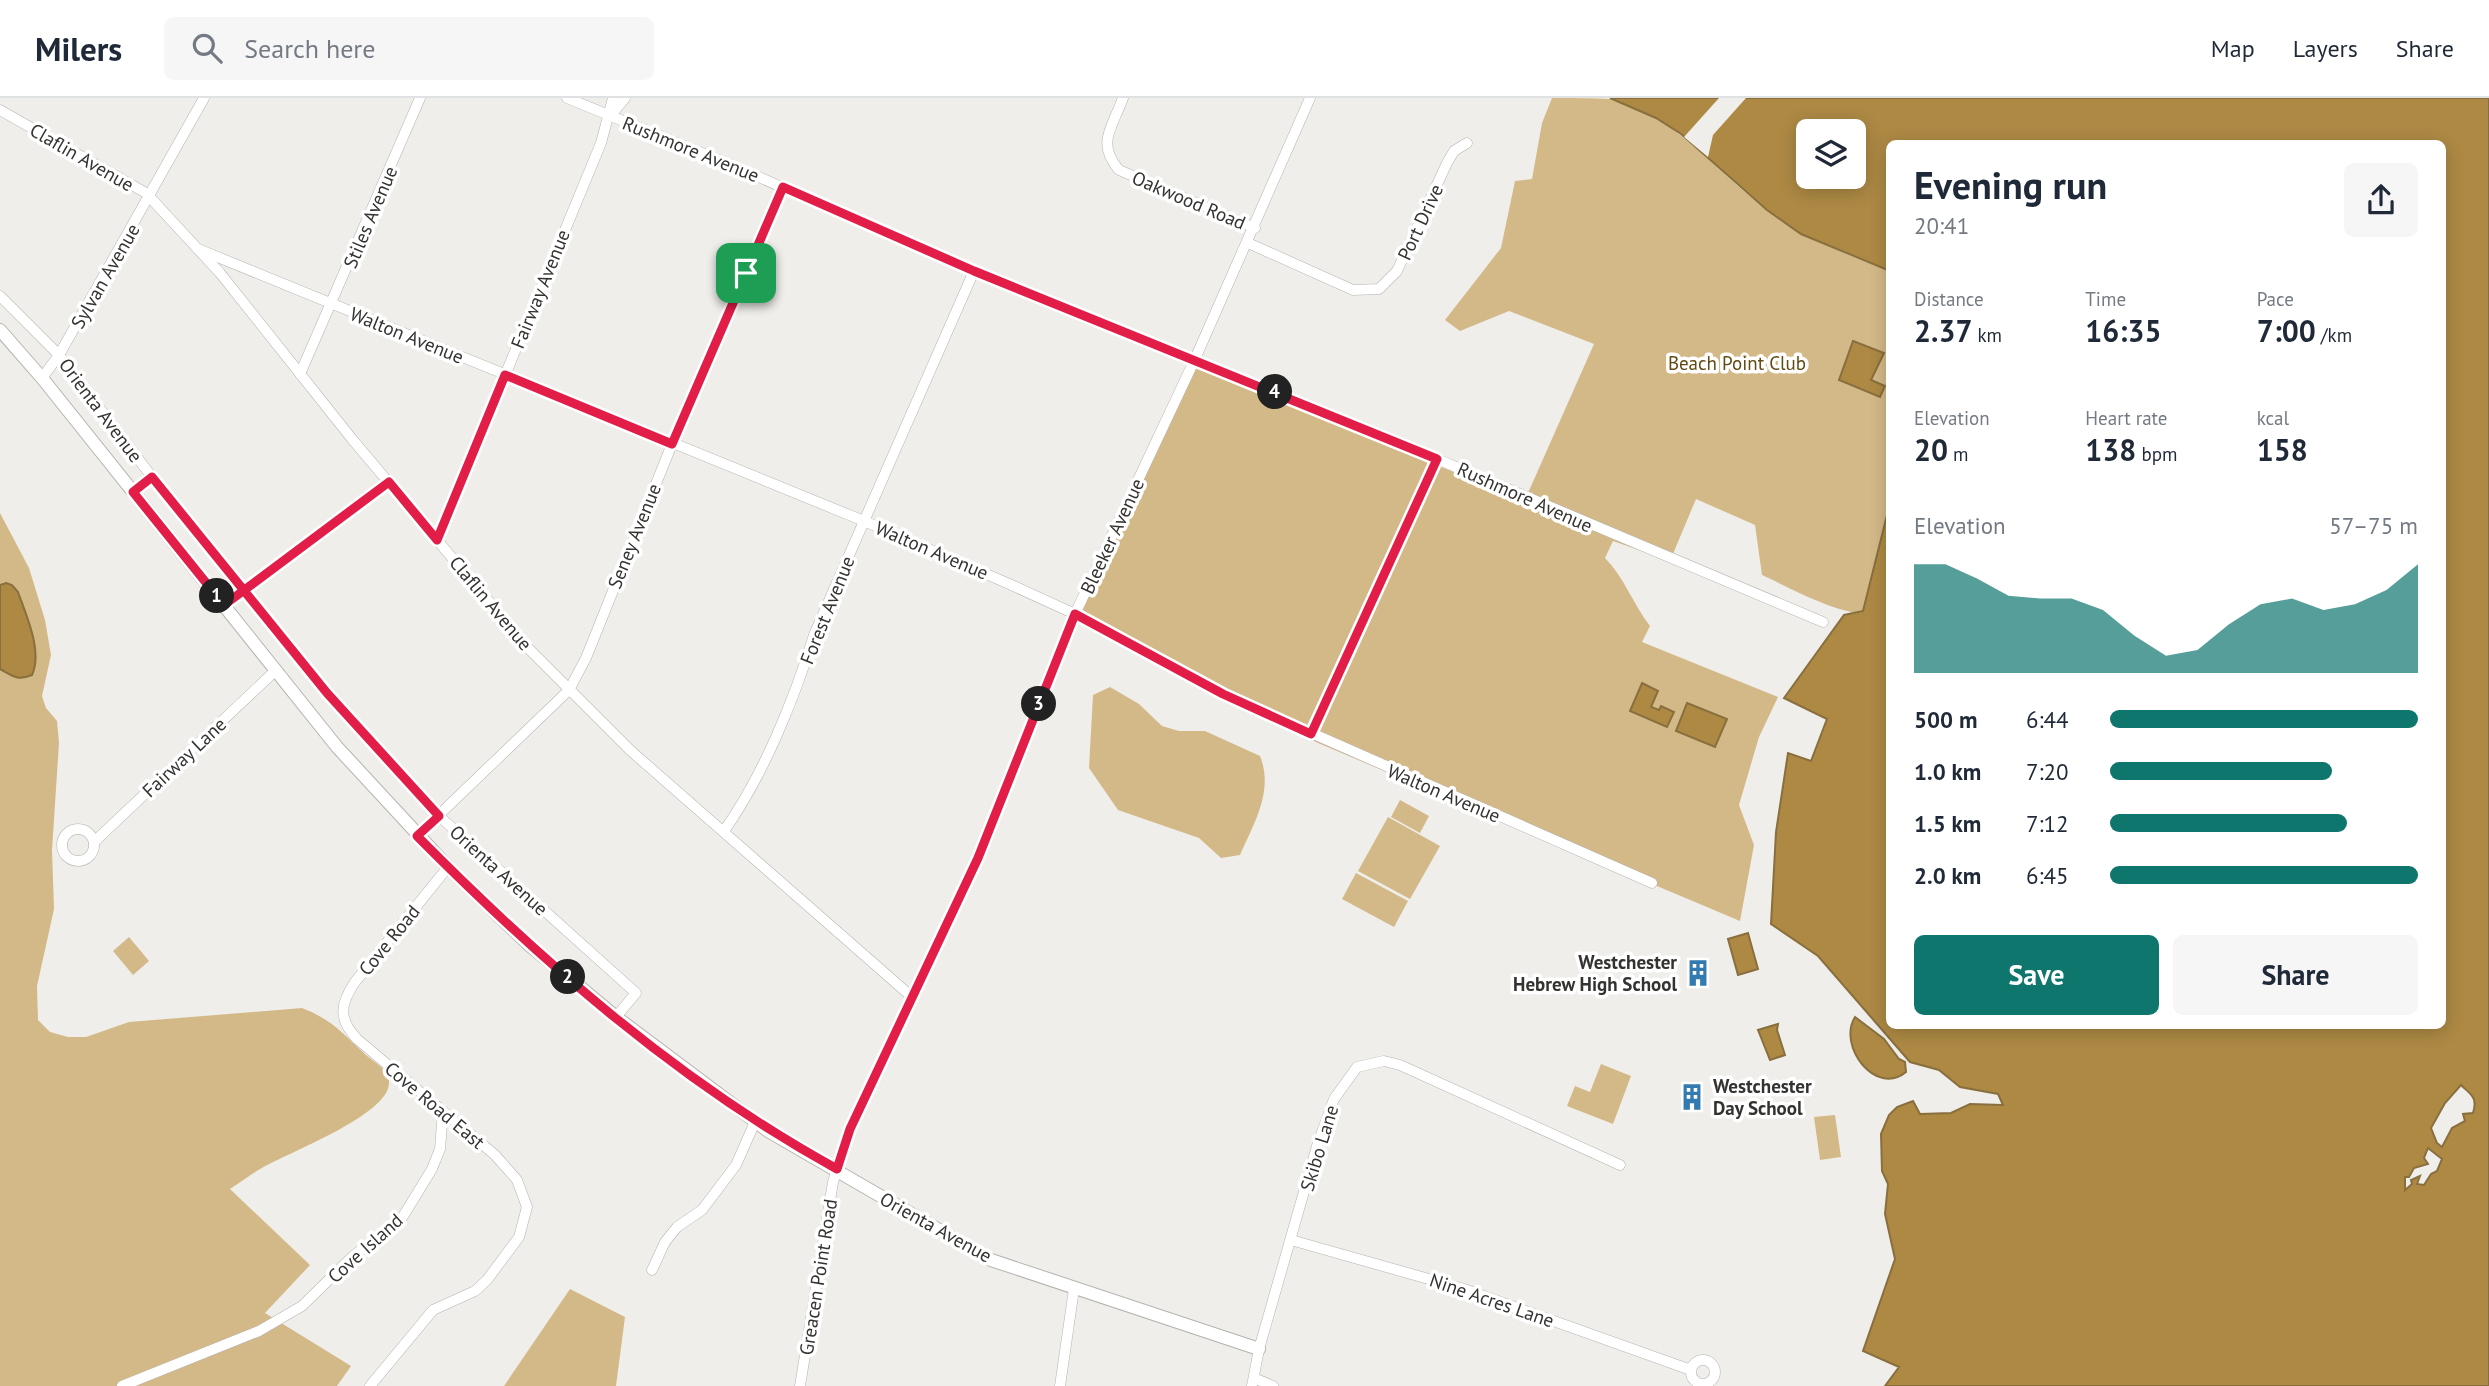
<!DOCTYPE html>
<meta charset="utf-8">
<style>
body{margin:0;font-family:"PT Sans",sans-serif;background:#f6f6f7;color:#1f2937;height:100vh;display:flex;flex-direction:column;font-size:26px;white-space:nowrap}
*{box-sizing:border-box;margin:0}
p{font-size:23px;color:#747a83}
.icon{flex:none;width:38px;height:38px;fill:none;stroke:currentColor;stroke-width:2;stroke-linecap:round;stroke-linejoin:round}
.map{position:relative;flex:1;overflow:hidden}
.panel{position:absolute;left:1886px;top:42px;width:560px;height:889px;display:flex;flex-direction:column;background:#fff;border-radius:10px;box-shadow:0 4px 18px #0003}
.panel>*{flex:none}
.controls{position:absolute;left:1796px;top:21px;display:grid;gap:14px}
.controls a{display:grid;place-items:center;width:70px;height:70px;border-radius:10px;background:#fff;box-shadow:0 4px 18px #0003;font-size:35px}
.pin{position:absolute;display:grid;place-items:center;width:60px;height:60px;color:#fff;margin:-30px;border-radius:14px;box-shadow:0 4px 10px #0006}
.km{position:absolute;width:35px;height:35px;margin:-18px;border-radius:50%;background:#222;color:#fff;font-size:19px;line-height:35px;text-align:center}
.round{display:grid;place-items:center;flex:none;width:74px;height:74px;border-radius:10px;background:#f6f6f7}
.summary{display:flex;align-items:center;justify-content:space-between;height:119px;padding:0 28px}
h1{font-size:38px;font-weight:600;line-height:52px}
.stats{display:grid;grid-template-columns:repeat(3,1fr);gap:10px;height:119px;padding:7px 28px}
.stats div{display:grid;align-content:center}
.stats b{font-size:30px;font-weight:600}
.stats small{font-size:19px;font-weight:400}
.stats p{font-size:19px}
.chart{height:196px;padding:14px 28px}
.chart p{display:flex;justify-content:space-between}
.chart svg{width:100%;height:126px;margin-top:7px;fill:#0f766e;opacity:.7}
.cta{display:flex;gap:14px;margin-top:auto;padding:14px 28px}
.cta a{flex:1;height:80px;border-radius:10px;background:#0f766e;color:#fff;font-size:28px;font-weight:600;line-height:80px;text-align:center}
.cta a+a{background:#f6f6f7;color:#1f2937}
ul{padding:0 28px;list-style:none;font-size:23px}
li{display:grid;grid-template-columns:112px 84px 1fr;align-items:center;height:52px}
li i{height:18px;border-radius:9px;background:#0f766e}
header{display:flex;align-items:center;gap:42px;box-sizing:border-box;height:98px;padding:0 35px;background:#fff;border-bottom:2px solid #e0e1e3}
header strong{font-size:33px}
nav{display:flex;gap:38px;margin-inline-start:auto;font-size:24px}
.search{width:490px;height:63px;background:#f6f6f7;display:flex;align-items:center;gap:18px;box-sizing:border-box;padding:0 24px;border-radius:10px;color:#747a83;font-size:26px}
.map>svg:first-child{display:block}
.green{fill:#d4b988}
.water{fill:#ad8944;stroke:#896f3e;stroke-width:2;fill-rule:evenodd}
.pier{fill:#f0eeea}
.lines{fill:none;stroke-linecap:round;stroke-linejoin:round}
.minor-casing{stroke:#b6b3af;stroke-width:11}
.tertiary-casing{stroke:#b6b3af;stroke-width:14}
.minor{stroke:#fff;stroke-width:10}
.tertiary{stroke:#fff;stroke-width:12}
.route-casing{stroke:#fff;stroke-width:14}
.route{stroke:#e11d48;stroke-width:9}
.labels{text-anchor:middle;stroke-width:7;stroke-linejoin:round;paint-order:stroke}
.street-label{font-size:19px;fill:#343331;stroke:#fff}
.park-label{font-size:19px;fill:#634913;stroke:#fff}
.poi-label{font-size:19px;font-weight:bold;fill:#343331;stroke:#fff;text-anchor:end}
</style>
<header>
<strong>Milers</strong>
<div class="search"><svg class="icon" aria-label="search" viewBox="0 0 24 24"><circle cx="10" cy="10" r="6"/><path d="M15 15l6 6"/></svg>Search here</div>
<nav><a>Map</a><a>Layers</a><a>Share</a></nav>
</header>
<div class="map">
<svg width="2489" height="1288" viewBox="0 0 2489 1288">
<rect width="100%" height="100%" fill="#f0eeea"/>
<g class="green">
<path d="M1552 0C1570 0 1594 0 1611 1 1676 18 1715 73 1766 111 1798 135 1852 160 1890 173V405L1863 514C1841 518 1784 487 1762 477L1755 427 1696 401 1670 463 1613 443 1605 460C1624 479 1633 506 1650 528L1642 544 1778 599 1759 639 1739 707 1754 747 1740 823 1318 645 1078 520 1197 265 1524 404 1594 246 1509 213 1460 233 1445 222 1501 150 1515 83 1532 81 1542 25Z"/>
<path d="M0 415 29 470 45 522 51 557 42 598 46 610 57 623 59 645 52 752 54 811 37 888 38 922 50 934 68 939H86L129 924 302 910C333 922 343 936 366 957 375 965 390 972 389 985 389 1017 287 1055 262 1070 251 1076 241 1084 230 1091L310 1167 265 1215 351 1268 337 1288H0Z"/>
<path d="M1110 589 1139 606 1162 628 1179 633H1205L1260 658C1274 693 1254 725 1240 757L1221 760 1199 740 1118 712 1089 670 1093 597Z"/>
<polygon points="1400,702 1429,718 1420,735 1391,719"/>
<polygon points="1388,719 1440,748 1410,801 1358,773"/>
<polygon points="1356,775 1408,803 1394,829 1342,801"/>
<polygon points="129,839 149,863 133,877 113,853"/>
<polygon points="1601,966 1631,978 1613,1026 1567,1008 1575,988 1590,994"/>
<polygon points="1835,1017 1841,1059 1820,1062 1814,1019"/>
<polygon points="570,1191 625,1219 616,1288 504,1288"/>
</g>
<g class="water">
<path d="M1610 0H2489V1288H1885L1899 1269 1863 1253 1895 1161 1885 1116 1888 1086 1882 1073 1881 1036 1889 1017 1897 1009 1913 1003 1920 1016 1951 1015 1970 1006 2003 1007 1998 996 1960 989 1939 972 1910 964 1818 858 1771 826 1776 734 1788 655 1811 663 1827 621 1784 600 1844 517 1863 513 1890 405V928H2443V46H1890V173L1801 136 1767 112 1681 36 1656 20ZM1808 33H1853V79H1808ZM2461 987C2471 997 2478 999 2473 1015L2463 1016 2465 1023 2452 1030 2442 1049 2437 1045 2431 1030 2445 1005ZM2428 1050 2442 1061 2437 1073 2431 1076 2424 1087 2417 1086 2420 1078 2411 1082 2412 1086 2405 1092V1079H2409L2414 1070 2428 1066 2424 1060Z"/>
<polygon points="1853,243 1884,255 1871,282 1885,288 1880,299 1839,282"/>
<path d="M6 485 12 487 18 494C26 517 43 553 32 577 17 583 13 578 0 571V487Z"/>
<polygon points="1642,585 1658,593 1651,609 1659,612 1661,608 1674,614 1667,629 1630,613"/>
<polygon points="1687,605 1727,621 1715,649 1676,633"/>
<polygon points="1748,835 1758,871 1738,877 1728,841"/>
<path d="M1855 919 1884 941 1899 961 1905 964 1906 974C1876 999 1837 948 1855 919Z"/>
<polygon points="1778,926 1777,932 1785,957 1770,962 1758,932"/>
</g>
<polygon class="pier" points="1719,0 1746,0 1713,37 1708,59 1684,39"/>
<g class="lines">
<defs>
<g id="minor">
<polyline points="567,0 729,66 974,173 1437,361 1823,524"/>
<path d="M1123 0C1112 30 1096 45 1119 72L1255 130"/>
<polyline points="0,12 146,95 220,175 352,341 529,551 631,653 912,899"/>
<polyline points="611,17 625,0"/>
<polyline points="1248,145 1353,192 1379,191 1397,173 1447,65 1454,53 1467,45"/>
<polyline points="198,151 864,423 1007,485 1075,516 1223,596 1652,785"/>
<polyline points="0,198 59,257 152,379 327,595 439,718 636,895 616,919"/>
<polyline points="300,276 420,0"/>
<polyline points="42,280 59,257 204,0"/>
<polyline points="133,394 152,379"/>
<polyline points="437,442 601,45 613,0"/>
<polyline points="224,507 389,384"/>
<polyline points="1311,636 1437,361"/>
<circle cx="78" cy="747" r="16"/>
<path d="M724 733C763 678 794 602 814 537L974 173"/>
<polyline points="417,738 569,592 586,560 672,346 783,89"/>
<polyline points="94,744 275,573"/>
<polyline points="1291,1142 1464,1191 1691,1272"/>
<polyline points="652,1172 665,1144 677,1129 702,1112 736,1067 755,1024"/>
<circle cx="1703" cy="1274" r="12"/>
<polyline points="1254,1280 1273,1288"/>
<polyline points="122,1288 259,1233 302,1208 352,1159 402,1120 432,1071 440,1051 443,1013"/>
<path d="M370 1288 433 1212 475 1193 487 1182 519 1139 527 1109 517 1082 495 1057 357 941C338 921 340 906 355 884L448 769"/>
<polyline points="800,1288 833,1084 850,1031 978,760 1075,516 1195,261 1310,0"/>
<polyline points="1060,1288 1074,1191"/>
<polyline points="1252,1288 1259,1251 1317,1048 1334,1001 1357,969 1384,963 1400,967 1620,1067"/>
</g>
<polyline id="tertiary" points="0,232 42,280 337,649 448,769 528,846 616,919 768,1033 991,1162 1259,1251"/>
</defs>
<use href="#minor" class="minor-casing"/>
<use href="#tertiary" class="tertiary-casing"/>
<use href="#minor" class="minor"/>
<use href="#tertiary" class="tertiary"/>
</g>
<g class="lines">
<defs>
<path id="route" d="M746 175 672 346 505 277 437 442 389 384 243 493 224 507 133 394 152 379 327 595 439 718 417 738C543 865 680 985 837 1071L850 1031 978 760 1075 516 1223 596 1311 636 1437 361 974 173 783 89 746 175"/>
</defs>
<use href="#route" class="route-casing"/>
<use href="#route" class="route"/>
</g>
<defs>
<symbol id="building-bare" viewBox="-9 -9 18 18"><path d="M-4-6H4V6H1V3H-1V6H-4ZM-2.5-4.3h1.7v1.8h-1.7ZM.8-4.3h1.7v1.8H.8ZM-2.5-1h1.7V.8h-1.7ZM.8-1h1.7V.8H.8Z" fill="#327aaf" stroke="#fff" stroke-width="2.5" paint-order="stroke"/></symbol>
</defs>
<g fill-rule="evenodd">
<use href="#building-bare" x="1679" y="856" width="38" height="38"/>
<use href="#building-bare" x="1673" y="980" width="38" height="38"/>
</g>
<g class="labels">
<g class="street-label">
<text transform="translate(691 51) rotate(22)" y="7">Rushmore Avenue</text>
<text transform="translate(82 59) rotate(30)" y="7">Claflin Avenue</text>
<text transform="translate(1189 102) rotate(23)" y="7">Oakwood Road</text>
<text transform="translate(370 119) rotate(-67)" y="7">Stiles Avenue</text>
<text transform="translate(1420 124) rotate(-65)" y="7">Port Drive</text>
<text transform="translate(105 178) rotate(-60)" y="7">Sylvan Avenue</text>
<text transform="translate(540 191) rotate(-68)" y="7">Fairway Avenue</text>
<text transform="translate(407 237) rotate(22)" y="7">Walton Avenue</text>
<text transform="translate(101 312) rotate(53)" y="7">Orienta Avenue</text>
<text transform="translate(1525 399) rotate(24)" y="7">Rushmore Avenue</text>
<text transform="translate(634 438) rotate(-68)" y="7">Seney Avenue</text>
<text transform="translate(1112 438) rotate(-65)" y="7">Bleeker Avenue</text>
<text transform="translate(932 452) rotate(23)" y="7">Walton Avenue</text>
<text transform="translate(491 505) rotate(50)" y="7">Claflin Avenue</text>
<text transform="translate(827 512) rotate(-68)" y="7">Forest Avenue</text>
<text transform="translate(184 659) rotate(-43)" y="7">Fairway Lane</text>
<text transform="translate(1444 695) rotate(23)" y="7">Walton Avenue</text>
<text transform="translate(499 772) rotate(42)" y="7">Orienta Avenue</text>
<text transform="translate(389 842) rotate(-51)" y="7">Cove Road</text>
<text transform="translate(435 1007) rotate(40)" y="7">Cove Road East</text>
<text transform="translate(1319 1050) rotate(-73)" y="7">Skibo Lane</text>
<text transform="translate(936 1129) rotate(29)" y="7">Orienta Avenue</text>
<text transform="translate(365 1150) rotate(-42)" y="7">Cove Island</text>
<text transform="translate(818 1179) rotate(-81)" y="7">Greacen Point Road</text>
<text transform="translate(1492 1202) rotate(19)" y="7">Nine Acres Lane</text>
</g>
<g class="park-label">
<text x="1737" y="272">Beach Point Club</text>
</g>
<g class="poi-label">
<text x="1677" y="871">Westchester<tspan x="1677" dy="22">Hebrew High School</tspan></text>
<text x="1713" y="995" text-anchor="start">Westchester<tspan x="1713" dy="22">Day School</tspan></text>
</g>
</g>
</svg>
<div class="controls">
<a><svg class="icon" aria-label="layers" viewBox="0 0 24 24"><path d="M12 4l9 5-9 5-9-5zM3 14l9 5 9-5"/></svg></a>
</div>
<div class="pin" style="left:746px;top:175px;background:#1e9e55"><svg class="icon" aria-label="arrive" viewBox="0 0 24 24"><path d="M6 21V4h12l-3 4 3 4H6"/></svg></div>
<b class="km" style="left:217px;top:498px">1</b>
<b class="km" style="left:568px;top:879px">2</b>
<b class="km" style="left:1039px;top:606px">3</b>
<b class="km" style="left:1275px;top:294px">4</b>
<section class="panel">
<div class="summary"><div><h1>Evening run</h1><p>20:41</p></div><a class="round"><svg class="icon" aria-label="share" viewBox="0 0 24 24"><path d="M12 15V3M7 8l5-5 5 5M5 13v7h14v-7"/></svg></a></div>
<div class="stats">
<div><p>Distance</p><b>2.37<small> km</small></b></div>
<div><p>Time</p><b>16:35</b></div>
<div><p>Pace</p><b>7:00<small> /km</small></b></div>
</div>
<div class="stats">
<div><p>Elevation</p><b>20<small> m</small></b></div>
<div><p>Heart rate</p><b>138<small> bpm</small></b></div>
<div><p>kcal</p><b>158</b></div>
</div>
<div class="chart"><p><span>Elevation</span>57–75 m</p>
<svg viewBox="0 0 160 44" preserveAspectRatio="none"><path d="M0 44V6L10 6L20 11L30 17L40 18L50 18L60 22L70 31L80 38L90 36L100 27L110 20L120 18L130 22L140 20L150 15L160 6V44z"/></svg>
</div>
<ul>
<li><b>500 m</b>6:44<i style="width:100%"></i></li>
<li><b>1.0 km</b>7:20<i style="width:72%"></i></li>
<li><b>1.5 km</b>7:12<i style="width:77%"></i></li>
<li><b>2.0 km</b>6:45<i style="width:100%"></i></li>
</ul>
<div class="cta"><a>Save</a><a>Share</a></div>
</section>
</div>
